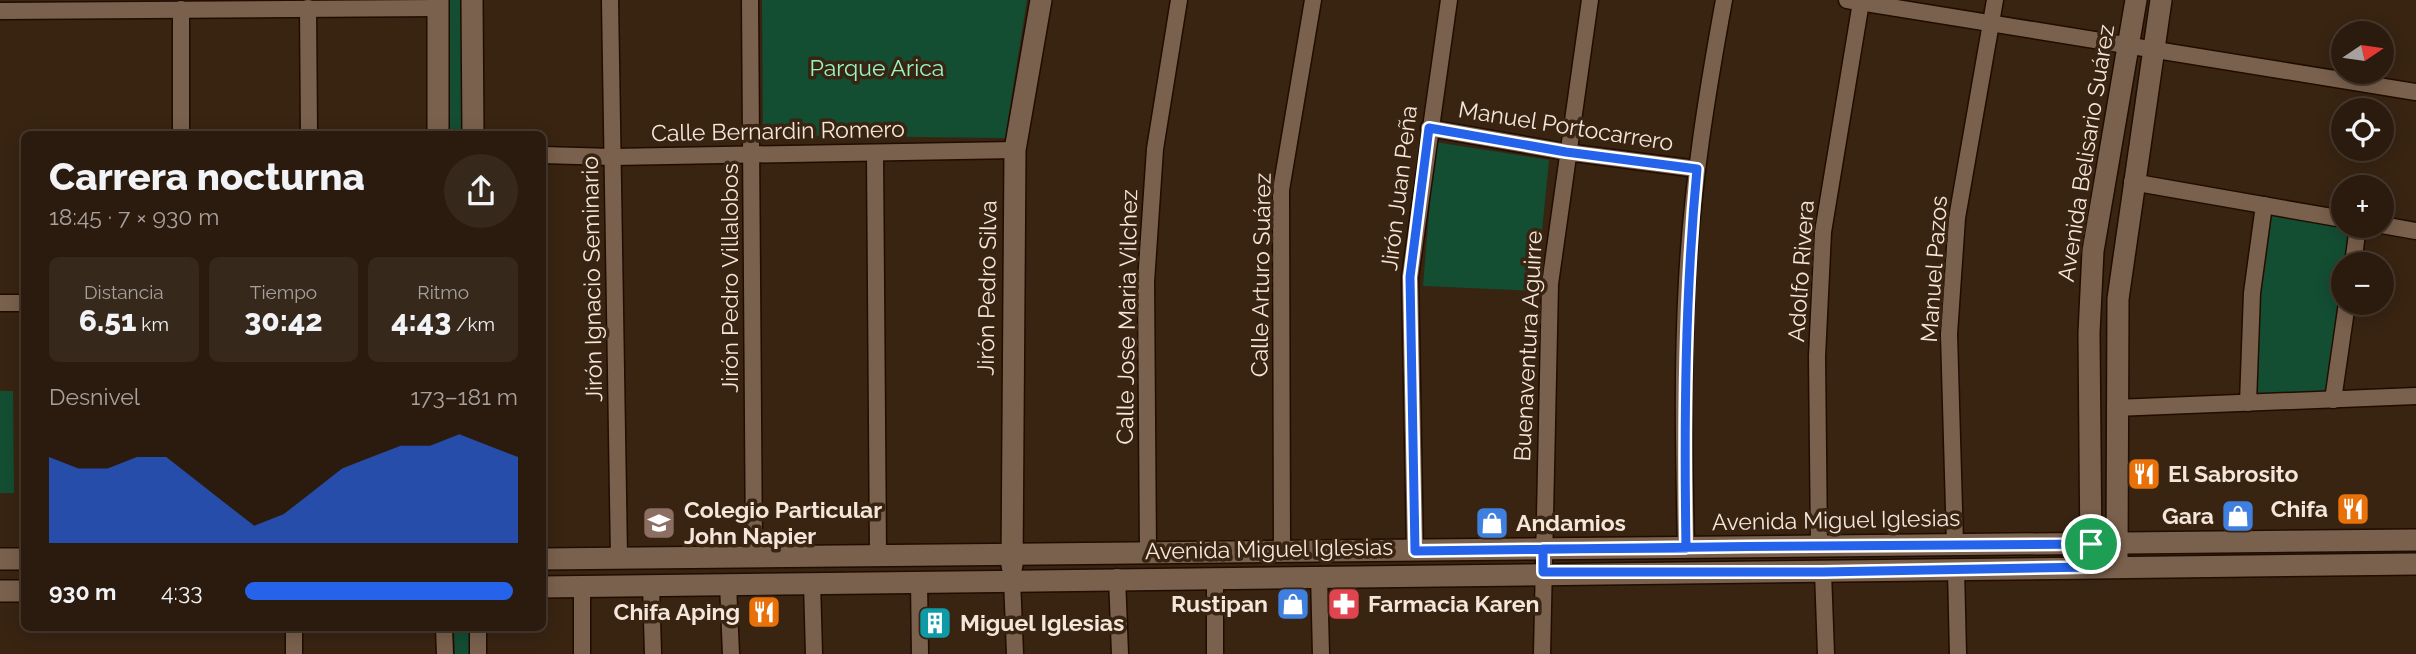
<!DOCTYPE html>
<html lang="es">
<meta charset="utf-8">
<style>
body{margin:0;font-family:Raleway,sans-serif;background:#37281c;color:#f1f3f6;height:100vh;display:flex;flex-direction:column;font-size:26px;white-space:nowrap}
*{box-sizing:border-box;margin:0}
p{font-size:23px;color:#a6a19e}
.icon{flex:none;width:38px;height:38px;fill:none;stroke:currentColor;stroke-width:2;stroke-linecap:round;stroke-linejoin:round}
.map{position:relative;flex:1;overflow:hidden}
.panel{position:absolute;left:21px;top:131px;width:525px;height:500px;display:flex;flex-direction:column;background:#2b1b0e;border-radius:10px;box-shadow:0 4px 18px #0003,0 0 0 2px #47392e}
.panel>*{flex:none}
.needle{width:46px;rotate:77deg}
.controls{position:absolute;left:2331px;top:21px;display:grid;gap:14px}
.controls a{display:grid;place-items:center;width:63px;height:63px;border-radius:50%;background:#2b1b0e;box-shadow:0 4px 18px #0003,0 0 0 2px #47392e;font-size:35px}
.pin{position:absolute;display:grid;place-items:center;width:60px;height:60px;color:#fff;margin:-30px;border:4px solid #fff;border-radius:50%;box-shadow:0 2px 7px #0007}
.round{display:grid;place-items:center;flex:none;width:74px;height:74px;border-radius:37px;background:#37281c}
.head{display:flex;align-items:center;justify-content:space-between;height:119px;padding:0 28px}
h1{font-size:38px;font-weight:800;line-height:52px}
.stats{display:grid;grid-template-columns:repeat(3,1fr);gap:10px;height:119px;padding:7px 28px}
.stats div{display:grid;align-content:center;border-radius:10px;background:#37281c;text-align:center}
.stats b{font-size:30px;font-weight:800}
.stats small{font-size:19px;font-weight:400}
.stats p{font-size:19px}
.chart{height:196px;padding:14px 28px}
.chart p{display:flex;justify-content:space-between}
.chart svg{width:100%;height:126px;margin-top:7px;fill:#2563eb;opacity:.7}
ul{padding:0 28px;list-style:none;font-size:23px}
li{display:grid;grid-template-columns:112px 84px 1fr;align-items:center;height:52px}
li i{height:18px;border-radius:9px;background:#2563eb}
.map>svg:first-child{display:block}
.green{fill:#134e33}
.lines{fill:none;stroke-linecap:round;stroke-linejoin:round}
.street-casing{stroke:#200d00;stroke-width:19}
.secondary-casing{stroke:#200d00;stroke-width:24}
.street{stroke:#7a614d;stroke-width:16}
.secondary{stroke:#7a614d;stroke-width:21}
.route-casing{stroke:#fff;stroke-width:14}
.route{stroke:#2563eb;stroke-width:9}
.labels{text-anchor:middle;stroke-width:7;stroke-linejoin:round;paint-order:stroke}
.park-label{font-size:23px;fill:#95f5c2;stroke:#392412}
.street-label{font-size:23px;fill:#f4e6da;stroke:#392412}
.poi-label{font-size:23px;font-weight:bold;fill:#f4e6da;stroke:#392412;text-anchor:start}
</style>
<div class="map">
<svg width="2416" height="654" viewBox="0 0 2416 654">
<rect width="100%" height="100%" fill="#392412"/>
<g class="green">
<polygon points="449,0 464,0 466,135 449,135"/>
<polygon points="762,0 1027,0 1005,138 763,135"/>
<polygon points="1435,142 1549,160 1536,291 1423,286"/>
<polygon points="2270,210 2354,226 2349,264 2343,264 2343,303 2332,392 2255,394 2258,292"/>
<polygon points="0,391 13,391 14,493 0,493"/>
<polygon points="454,628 470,628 470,654 455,654"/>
</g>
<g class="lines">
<defs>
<g id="street">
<polyline points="610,0 619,557"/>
<polyline points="750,0 754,556"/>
<polyline points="1847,0 2416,92"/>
<polyline points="308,8 309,135"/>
<polyline points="0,11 438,8"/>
<polyline points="1429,128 1566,152 1697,169"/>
<polyline points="181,135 181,9"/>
<polyline points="875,153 878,554"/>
<polyline points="542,155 613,157 1015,150"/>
<polyline points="2132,182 2343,219"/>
<polyline points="2382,225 2416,231"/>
<polyline points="2353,264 2358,226"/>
<polyline points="0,303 24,303"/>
<polyline points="2333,400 2347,303"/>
<polyline points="2248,403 2252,293 2264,205"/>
<polyline points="2115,408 2416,396"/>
<polyline points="1955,544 1949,334 1957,218 1995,0"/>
<polyline points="1819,545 1817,356 1823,232 1861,2"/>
<path d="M1686 548C1684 459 1682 369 1687 281 1692 186 1707 93 1724 0"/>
<polyline points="1415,551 1410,277 1449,0"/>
<polyline points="1282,552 1281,190 1313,0"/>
<polyline points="1148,553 1146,282 1155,149 1179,0"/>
<polyline points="1956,569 1958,654"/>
<polyline points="1823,572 1826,654"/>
<polyline points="1319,575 1321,654"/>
<polyline points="1117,577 1120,654"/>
<polyline points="1215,577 1215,654"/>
<polyline points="1012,579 1015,654"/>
<polyline points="919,581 920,654"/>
<polyline points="812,582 814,654"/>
<polyline points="728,584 731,654"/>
<polyline points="651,585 653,654"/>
<polyline points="582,586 582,654"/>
<polyline points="444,628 445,654"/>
<polyline points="478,628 478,654"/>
<polyline points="294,654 294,628"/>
<polyline points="1542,654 1550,284 1590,0"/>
</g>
<g id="secondary">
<polyline points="472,0 473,135"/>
<polyline points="438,135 438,0"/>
<polyline points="2091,558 2089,333 2093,251 2136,0"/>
<polyline points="2117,558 2118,299 2161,0"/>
<polyline points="0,559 24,559"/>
<polyline points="542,559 2416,540"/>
<polyline points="1012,566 1015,150 1041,0"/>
<polyline points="542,587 2416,564"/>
<polyline points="0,591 24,591"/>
</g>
</defs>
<use href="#street" class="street-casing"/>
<use href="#secondary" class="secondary-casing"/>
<use href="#street" class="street"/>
<use href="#secondary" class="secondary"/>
</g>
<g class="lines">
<defs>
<path id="route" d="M2091 544C1866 545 1640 547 1415 551L1410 277 1429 128 1566 152 1697 169C1685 296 1684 421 1686 548L1543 549V572H1823L2092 567 2091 544"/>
</defs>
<use href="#route" class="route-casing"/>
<use href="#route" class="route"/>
</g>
<defs>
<symbol id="restaurant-square" viewBox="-11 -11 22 22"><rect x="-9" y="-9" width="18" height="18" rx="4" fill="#e8710a" stroke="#392412"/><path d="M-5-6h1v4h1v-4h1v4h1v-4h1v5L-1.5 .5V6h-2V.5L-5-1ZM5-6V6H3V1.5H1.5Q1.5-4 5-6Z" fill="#fff"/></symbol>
<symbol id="shop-square" viewBox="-11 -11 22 22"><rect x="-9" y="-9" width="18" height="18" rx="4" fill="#3f7fe0" stroke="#392412"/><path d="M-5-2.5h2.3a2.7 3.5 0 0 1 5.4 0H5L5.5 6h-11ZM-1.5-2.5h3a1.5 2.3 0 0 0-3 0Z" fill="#fff"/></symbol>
<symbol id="school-square" viewBox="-11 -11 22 22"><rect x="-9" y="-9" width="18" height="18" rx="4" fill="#8d6e63" stroke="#392412"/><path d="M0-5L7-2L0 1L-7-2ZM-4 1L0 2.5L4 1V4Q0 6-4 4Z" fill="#fff"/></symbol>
<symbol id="pharmacy-square" viewBox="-11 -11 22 22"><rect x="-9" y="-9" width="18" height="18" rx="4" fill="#e0444e" stroke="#392412"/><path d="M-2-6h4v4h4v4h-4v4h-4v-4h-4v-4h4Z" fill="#fff"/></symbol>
<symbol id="building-square" viewBox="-11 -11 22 22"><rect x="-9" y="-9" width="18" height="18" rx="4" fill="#0f9aa8" stroke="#392412"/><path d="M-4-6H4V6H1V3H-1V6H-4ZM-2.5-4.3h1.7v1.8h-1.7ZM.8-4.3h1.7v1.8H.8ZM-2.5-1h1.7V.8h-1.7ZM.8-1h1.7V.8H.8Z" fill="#fff"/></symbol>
</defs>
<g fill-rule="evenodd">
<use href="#restaurant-square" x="2125" y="455" width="38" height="38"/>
<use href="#restaurant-square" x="2334" y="490" width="38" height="38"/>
<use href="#shop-square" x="2219" y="497" width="38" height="38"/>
<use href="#school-square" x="640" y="504" width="38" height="38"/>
<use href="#shop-square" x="1473" y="504" width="38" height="38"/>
<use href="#shop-square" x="1274" y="585" width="38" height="38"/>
<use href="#pharmacy-square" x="1325" y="585" width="38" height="38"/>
<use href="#restaurant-square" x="745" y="593" width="38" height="38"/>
<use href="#building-square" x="916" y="604" width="38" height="38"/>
</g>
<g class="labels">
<g class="park-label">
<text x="877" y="76">Parque Arica</text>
</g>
<g class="street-label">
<text transform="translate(1566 126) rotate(9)" y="8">Manuel Portocarrero</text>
<text transform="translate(778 131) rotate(-1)" y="8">Calle Bernardin Romero</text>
<text transform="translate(2086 153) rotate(-81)" y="8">Avenida Belisario Suárez</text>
<text transform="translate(1399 188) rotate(-83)" y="8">Jirón Juan Peña</text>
<text transform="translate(1934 269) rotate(-86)" y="8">Manuel Pazos</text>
<text transform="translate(1801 271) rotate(-86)" y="8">Adolfo Rivera</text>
<text transform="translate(1261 275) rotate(-89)" y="8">Calle Arturo Suárez</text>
<text transform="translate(730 278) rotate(-90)" y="8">Jirón Pedro Villalobos</text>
<text transform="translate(592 279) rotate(-91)" y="8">Jirón Ignacio Seminario</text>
<text transform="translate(987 288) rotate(-89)" y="8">Jirón Pedro Silva</text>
<text transform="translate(1127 317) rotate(-89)" y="8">Calle Jose Maria Vilchez</text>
<text transform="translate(1528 346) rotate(-87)" y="8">Buenaventura Aguirre</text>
<text transform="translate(1836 520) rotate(-1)" y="8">Avenida Miguel Iglesias</text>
<text transform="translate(1269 549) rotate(-1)" y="8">Avenida Miguel Iglesias</text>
</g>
<g class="poi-label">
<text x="2168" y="482">El Sabrosito</text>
<text x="2328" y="517" text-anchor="end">Chifa</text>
<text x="684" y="518">Colegio Particular<tspan x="684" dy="26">John Napier</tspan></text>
<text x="2214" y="524" text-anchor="end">Gara</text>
<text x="1516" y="531">Andamios</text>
<text x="1268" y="612" text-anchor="end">Rustipan</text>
<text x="1368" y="612">Farmacia Karen</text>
<text x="740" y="620" text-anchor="end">Chifa Aping</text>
<text x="960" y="631">Miguel Iglesias</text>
</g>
</g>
</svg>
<div class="controls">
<a><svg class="needle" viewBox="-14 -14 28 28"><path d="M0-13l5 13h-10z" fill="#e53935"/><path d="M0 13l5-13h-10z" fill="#a6a19e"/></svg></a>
<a><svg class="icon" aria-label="locate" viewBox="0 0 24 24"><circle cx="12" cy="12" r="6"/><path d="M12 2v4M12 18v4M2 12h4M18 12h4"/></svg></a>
<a>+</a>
<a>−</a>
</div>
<div class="pin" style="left:2091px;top:544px;background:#1e9e55"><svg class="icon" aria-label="arrive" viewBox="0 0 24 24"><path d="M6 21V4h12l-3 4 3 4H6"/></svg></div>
<section class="panel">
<div class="head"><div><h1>Carrera nocturna</h1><p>18:45 · 7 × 930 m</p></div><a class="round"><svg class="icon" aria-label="share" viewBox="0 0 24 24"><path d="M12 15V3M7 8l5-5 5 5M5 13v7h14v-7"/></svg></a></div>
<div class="stats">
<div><p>Distancia</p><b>6.51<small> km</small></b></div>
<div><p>Tiempo</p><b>30:42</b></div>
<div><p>Ritmo</p><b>4:43<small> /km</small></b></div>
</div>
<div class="chart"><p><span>Desnivel</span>173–181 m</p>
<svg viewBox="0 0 160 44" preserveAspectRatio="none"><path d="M0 44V14L10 18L20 18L30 14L40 14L50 22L60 30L70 38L80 34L90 26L100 18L110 14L120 10L130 10L140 6L150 10L160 14V44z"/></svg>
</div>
<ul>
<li><b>930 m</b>4:33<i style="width:98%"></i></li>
</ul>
</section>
</div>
